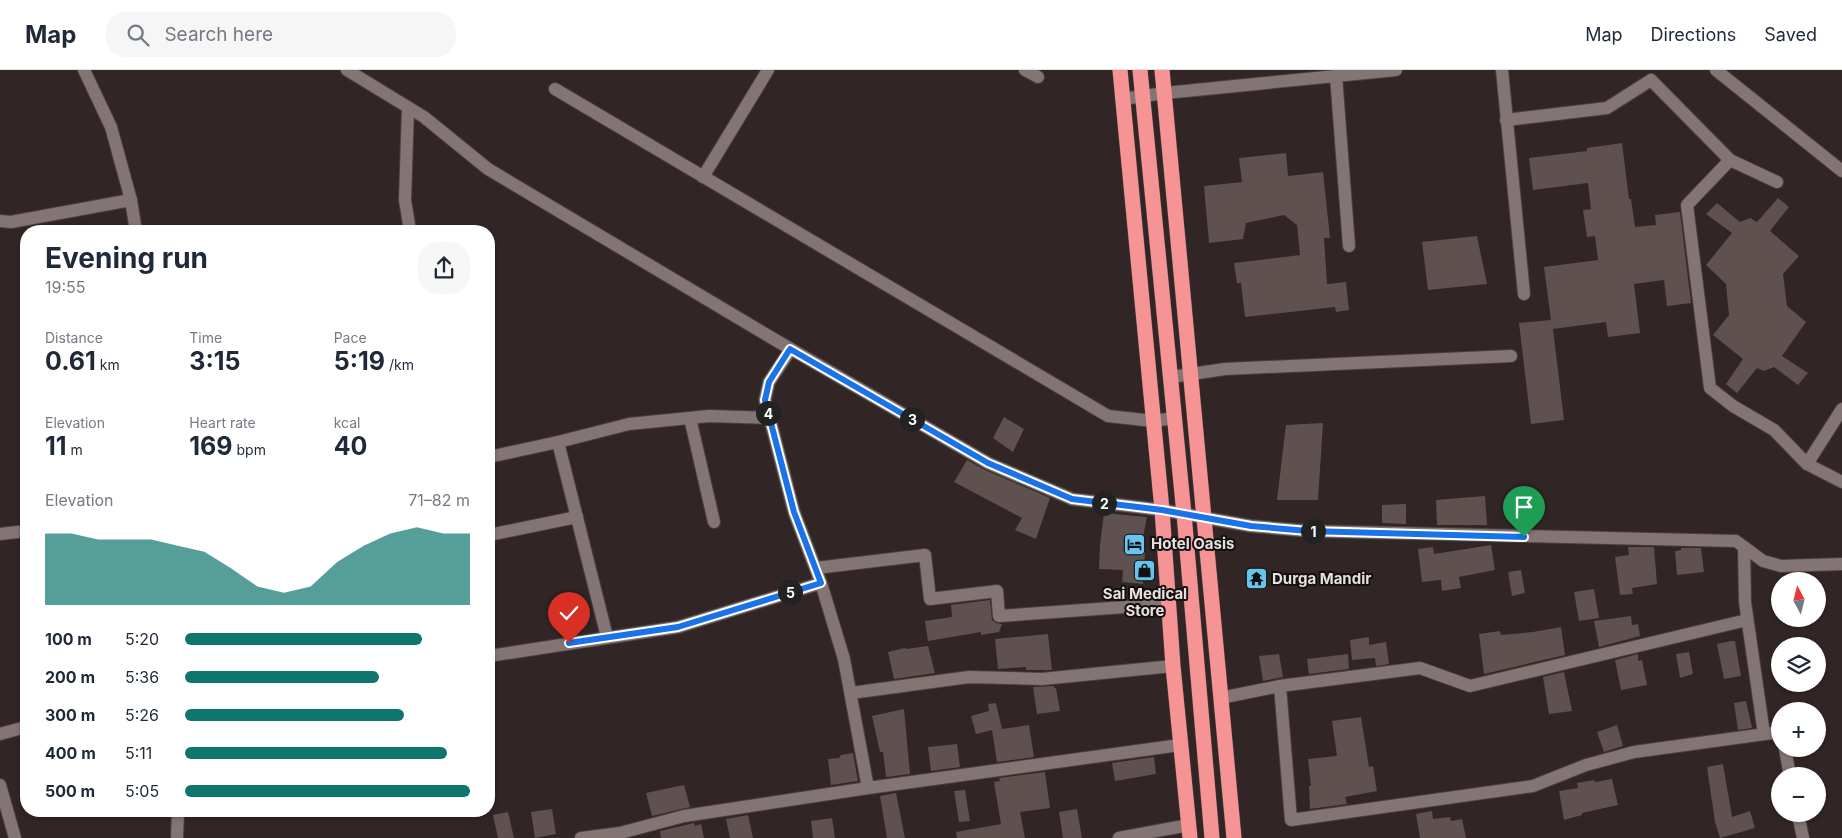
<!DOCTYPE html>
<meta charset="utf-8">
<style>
body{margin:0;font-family:Inter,sans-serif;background:#f6f6f7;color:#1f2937;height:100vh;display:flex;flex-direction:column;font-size:19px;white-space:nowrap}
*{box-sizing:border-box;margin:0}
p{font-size:16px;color:#747a83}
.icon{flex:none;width:28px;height:28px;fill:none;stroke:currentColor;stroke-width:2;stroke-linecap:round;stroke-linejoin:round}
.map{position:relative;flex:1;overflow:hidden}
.panel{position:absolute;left:20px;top:155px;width:475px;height:592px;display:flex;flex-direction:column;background:#fff;border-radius:20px;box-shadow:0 1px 4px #0004}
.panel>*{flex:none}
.needle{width:32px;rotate:353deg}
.fabs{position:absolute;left:1771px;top:502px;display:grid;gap:10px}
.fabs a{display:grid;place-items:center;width:55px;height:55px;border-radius:50%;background:#fff;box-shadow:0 1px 4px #0004;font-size:25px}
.pin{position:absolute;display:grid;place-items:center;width:42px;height:42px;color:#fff;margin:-51px -21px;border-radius:50% 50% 50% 0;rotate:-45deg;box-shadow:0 0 5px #0007}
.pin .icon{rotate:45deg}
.km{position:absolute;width:25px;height:25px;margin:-12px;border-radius:50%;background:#222;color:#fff;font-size:14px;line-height:25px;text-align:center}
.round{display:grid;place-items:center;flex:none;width:52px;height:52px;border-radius:20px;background:#f6f6f7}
.headline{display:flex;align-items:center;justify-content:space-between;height:85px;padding:0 25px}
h1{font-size:28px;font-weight:700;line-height:38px}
.stats{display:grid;grid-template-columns:repeat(3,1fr);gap:8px;height:85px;padding:5px 25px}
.stats div{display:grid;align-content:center}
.stats b{font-size:25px;font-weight:700}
.stats small{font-size:14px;font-weight:400}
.stats p{font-size:14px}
.chart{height:140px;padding:10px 25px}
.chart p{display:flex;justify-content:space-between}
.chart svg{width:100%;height:90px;margin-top:5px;fill:#0f766e;opacity:.7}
ul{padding:0 25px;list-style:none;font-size:16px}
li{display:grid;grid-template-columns:80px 60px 1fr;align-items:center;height:38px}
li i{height:12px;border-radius:6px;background:#0f766e}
header{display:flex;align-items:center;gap:30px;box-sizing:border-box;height:70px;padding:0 25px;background:#fff;border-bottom:1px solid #e0e1e3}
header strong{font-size:24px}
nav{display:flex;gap:28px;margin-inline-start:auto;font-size:18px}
.search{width:350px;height:45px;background:#f6f6f7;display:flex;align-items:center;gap:12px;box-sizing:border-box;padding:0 18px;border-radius:20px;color:#747a83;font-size:19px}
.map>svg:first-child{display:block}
.building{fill:#5e5150}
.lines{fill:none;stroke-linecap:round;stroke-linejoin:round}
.street-casing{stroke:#4b4040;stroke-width:14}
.highway-casing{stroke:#4b4040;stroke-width:16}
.street{stroke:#837574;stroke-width:12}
.highway{stroke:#f69395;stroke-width:15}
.route-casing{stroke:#fff;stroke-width:10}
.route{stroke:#1a73e8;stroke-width:6}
.labels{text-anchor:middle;stroke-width:4;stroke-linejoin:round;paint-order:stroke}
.poi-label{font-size:15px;font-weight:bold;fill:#e8dfdf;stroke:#151010;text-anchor:start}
</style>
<header>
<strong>Map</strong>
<div class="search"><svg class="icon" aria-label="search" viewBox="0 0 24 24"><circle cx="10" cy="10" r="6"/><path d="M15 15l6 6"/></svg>Search here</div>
<nav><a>Map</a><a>Directions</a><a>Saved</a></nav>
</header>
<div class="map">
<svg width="1842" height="768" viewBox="0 0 1842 768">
<rect width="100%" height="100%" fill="#312525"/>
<g class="building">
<polygon points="1622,73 1629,129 1631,129 1635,157 1656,155 1655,145 1680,142 1691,233 1667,236 1664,210 1634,214 1640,263 1608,267 1606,252 1553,259 1564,350 1531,354 1519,253 1551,250 1544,197 1598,190 1595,166 1587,167 1583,140 1591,139 1588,113 1533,120 1529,88 1587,81 1587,78"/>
<polygon points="1286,83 1288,106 1323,102 1330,168 1324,168 1327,214 1346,212 1349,240 1336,242 1335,237 1245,247 1241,213 1237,213 1234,193 1300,185 1297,155 1284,145 1246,153 1243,169 1209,173 1204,116 1242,112 1239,88"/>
<polygon points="1778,128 1789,137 1770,161 1799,186 1783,204 1787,236 1806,252 1782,286 1808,303 1798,315 1774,297 1764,301 1757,298 1737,323 1726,314 1743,289 1713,265 1729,245 1726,214 1706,195 1732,163 1706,144 1717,133 1740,152 1750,148 1757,152"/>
<polygon points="1477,166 1487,214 1428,220 1422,172"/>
<polygon points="1004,347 1024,359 1013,382 993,368"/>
<polygon points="1323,353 1318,430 1277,430 1286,355"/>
<polygon points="967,390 985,400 1050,428 1036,469 1015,460 1022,448 954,412"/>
<polygon points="1485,426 1487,455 1437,455 1436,430"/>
<polygon points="1406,434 1406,454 1382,453 1382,435"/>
<polygon points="1104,443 1147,447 1140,482 1145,482 1143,514 1122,512 1123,500 1099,499 1100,475"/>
<polygon points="1491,475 1495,500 1459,507 1461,518 1442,521 1441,510 1422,512 1418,479 1433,477 1434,484"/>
<polygon points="1628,477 1654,477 1657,514 1632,518 1633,524 1620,525 1615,487 1629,485"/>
<polygon points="1681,478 1701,478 1704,502 1677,505 1675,481 1681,480"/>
<polygon points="1521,500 1525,523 1512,526 1508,502"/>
<polygon points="1594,519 1599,548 1579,551 1574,522"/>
<polygon points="990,530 992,550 996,553 1002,554 999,562 981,565 981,562 928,571 925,551 952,547 951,535"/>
<polygon points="1631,546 1632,555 1638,554 1640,566 1599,577 1594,551"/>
<polygon points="1561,557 1565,585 1484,604 1479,564 1500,561 1501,565 1533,562"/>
<polygon points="1048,564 1052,600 1026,600 1026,597 998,599 995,569"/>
<polygon points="1369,567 1369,575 1386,572 1389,594 1376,596 1375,588 1352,590 1350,570"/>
<polygon points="1731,571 1735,571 1741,606 1724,609 1717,574"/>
<polygon points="928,576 935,603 894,609 888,582 905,578 906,579"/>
<polygon points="1689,582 1693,604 1680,608 1676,584"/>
<polygon points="1279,584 1283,607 1263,611 1259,586"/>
<polygon points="1348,584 1349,599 1309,604 1307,589"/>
<polygon points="1638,584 1638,591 1642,590 1647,615 1621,620 1615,590"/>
<polygon points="1564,602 1572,641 1549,644 1543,607"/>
<polygon points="1054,616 1054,618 1056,618 1060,641 1037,644 1033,617"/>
<polygon points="1746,631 1752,658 1738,660 1734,633"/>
<polygon points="996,633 1002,659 1029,655 1034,687 997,692 992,660 976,664 971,646 989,641 988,634"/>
<polygon points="904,639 910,704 886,707 883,682 880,682 872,646"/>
<polygon points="1361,647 1369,697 1373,696 1377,721 1345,727 1347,734 1310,739 1309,716 1311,716 1308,689 1337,686 1332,651"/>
<polygon points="1617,655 1623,676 1604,682 1597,662"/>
<polygon points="957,674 960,697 931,701 928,677"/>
<polygon points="853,683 858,711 831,715 828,689 839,688 841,685"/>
<polygon points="1154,687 1156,704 1115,711 1112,693"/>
<polygon points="1723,694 1732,747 1750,741 1755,758 1720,768 1715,752 1707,697"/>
<polygon points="1045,702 1050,738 1020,742 1025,768 957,768 956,762 1001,754 994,712 1000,711 999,708"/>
<polygon points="1612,709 1618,735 1582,743 1582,745 1564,750 1559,721 1578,718 1577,713 1594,710 1595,712"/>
<polygon points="684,715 690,737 652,746 646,723"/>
<polygon points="965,720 970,751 959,752 954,721"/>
<polygon points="896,723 905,768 887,768 880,726"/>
<polygon points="552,739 556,764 535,768 531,742"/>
<polygon points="1077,739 1082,768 1063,768 1059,742"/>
<polygon points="1432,741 1433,749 1450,747 1451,751 1462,749 1466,768 1420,768 1416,744"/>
<polygon points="508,742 514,768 498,768 493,745"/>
<polygon points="748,745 753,768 730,768 726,749"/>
<polygon points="832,748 835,768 813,768 811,751"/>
<polygon points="694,753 695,756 701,754 704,768 661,768 660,761"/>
</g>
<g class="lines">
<defs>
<g id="street">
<polyline points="84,0 111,57 131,130 136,161"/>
<polyline points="347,0 424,47 488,99 777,271 988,393 1072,429 1162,440 1251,456 1308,461 1736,471 1763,491 1781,496 1842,494"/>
<polyline points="1025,0 1038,7"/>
<polyline points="1502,0 1524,224"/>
<polyline points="1716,0 1842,101"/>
<polyline points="1336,6 1349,176"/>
<polyline points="555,19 1108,346 1153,351 1175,348"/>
<polyline points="1123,29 1165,23 1396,0"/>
<polyline points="408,38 405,130 410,161"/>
<polyline points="1506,50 1607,38 1651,10 1730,90 1777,112"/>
<polyline points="1730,90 1687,135 1710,318 1733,336 1774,360 1807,394 1842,412"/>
<polyline points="703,107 768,0"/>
<polyline points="0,151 11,152 131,130"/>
<polyline points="791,279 769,312 765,330 794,442 821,513 844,589 868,718 1180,675"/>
<polyline points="1171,307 1225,299 1511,286"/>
<polyline points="690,348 714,452"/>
<polyline points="489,387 558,372"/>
<polyline points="1807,394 1842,339"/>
<polyline points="0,464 26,461"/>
<polyline points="489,465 577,447"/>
<polyline points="1744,477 1745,532 1764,664"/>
<polyline points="816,498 925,485 930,529 997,521 999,546 1168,534"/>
<polyline points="607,567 558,372 629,354 709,346 769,348"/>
<polyline points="489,586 678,557 821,513"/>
<polyline points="1280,616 1291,750 1533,716 1586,695 1634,682 1780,662"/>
<polyline points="851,623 969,607 1042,609 1173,596"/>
<polyline points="1220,628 1280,616 1420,598 1470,616 1747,550"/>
<polyline points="0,664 26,657"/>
<polyline points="1785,679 1790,706"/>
<polyline points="0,715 15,768"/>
<polyline points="1798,744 1803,768"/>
<polyline points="177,768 178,741"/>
<polyline points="581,768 620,763 684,746 868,718"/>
<polyline points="1119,768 1189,755"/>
</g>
<g id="highway">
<polyline points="1120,0 1162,440 1173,596 1190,768"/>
<polyline points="1140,0 1184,444 1212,768"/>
<polyline points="1162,0 1234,768"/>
</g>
</defs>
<use href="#street" class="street-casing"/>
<use href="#highway" class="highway-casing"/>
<use href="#street" class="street"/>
<use href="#highway" class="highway"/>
</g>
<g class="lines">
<defs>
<polyline id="route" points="569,573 678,557 821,513 794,442 765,330 769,312 790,279 988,393 1072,429 1162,440 1251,456 1308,461 1524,467"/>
</defs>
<use href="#route" class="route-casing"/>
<use href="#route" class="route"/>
</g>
<defs>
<symbol id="hotel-square" viewBox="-11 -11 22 22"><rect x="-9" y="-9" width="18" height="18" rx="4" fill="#65c5ee" stroke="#151010"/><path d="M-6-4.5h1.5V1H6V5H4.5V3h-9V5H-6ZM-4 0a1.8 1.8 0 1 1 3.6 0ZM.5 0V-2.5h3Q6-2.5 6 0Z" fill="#111"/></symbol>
<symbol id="shop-square" viewBox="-11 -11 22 22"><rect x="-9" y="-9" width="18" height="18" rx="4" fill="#65c5ee" stroke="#151010"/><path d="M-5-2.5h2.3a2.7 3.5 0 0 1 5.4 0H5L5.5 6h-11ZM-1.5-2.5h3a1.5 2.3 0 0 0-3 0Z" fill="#111"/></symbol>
<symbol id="temple-square" viewBox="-11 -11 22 22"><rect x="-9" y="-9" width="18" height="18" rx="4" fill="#65c5ee" stroke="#151010"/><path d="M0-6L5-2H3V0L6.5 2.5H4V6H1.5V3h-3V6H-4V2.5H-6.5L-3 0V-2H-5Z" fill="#111"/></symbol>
</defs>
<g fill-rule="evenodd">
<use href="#hotel-square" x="1122" y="462" width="25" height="25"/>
<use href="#shop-square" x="1132" y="488" width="25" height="25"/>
<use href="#temple-square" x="1244" y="496" width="25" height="25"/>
</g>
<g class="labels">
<g class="poi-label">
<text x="1151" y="479">Hotel Oasis</text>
<text x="1272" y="514">Durga Mandir</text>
<text x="1145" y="529" text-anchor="middle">Sai Medical<tspan x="1145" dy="17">Store</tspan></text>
</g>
</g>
</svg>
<div class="fabs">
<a><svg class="needle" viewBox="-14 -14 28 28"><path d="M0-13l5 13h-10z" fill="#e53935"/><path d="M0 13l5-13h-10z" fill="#747a83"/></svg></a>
<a><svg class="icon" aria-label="layers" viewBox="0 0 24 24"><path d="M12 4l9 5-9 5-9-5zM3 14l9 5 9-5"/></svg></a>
<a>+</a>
<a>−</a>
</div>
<div class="pin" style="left:1524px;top:467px;background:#1e9e55"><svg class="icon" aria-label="arrive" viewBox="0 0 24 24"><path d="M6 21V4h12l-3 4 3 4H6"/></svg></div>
<div class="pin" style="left:569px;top:573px;background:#d93025"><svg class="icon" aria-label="check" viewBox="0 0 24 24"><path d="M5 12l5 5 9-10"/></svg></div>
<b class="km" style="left:1313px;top:461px">1</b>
<b class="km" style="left:1104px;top:433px">2</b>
<b class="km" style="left:912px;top:349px">3</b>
<b class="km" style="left:768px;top:343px">4</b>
<b class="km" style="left:790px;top:522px">5</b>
<section class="panel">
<div class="headline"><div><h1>Evening run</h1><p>19:55</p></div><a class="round"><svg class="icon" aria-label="share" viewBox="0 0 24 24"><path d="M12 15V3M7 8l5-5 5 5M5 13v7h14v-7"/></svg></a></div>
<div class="stats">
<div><p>Distance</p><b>0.61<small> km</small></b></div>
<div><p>Time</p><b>3:15</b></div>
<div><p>Pace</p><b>5:19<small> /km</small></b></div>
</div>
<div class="stats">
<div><p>Elevation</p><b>11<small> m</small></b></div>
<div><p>Heart rate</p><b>169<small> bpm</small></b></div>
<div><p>kcal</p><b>40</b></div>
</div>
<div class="chart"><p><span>Elevation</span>71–82 m</p>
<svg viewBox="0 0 160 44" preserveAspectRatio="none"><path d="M0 44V9L10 9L20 12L30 12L40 12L50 15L60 18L70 26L80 35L90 38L100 35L110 23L120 15L130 9L140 6L150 9L160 9V44z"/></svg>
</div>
<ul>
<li><b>100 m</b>5:20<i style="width:83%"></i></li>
<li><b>200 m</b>5:36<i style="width:68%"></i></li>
<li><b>300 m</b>5:26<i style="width:77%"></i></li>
<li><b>400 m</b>5:11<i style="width:92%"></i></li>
<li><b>500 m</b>5:05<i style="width:100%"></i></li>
</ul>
</section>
</div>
